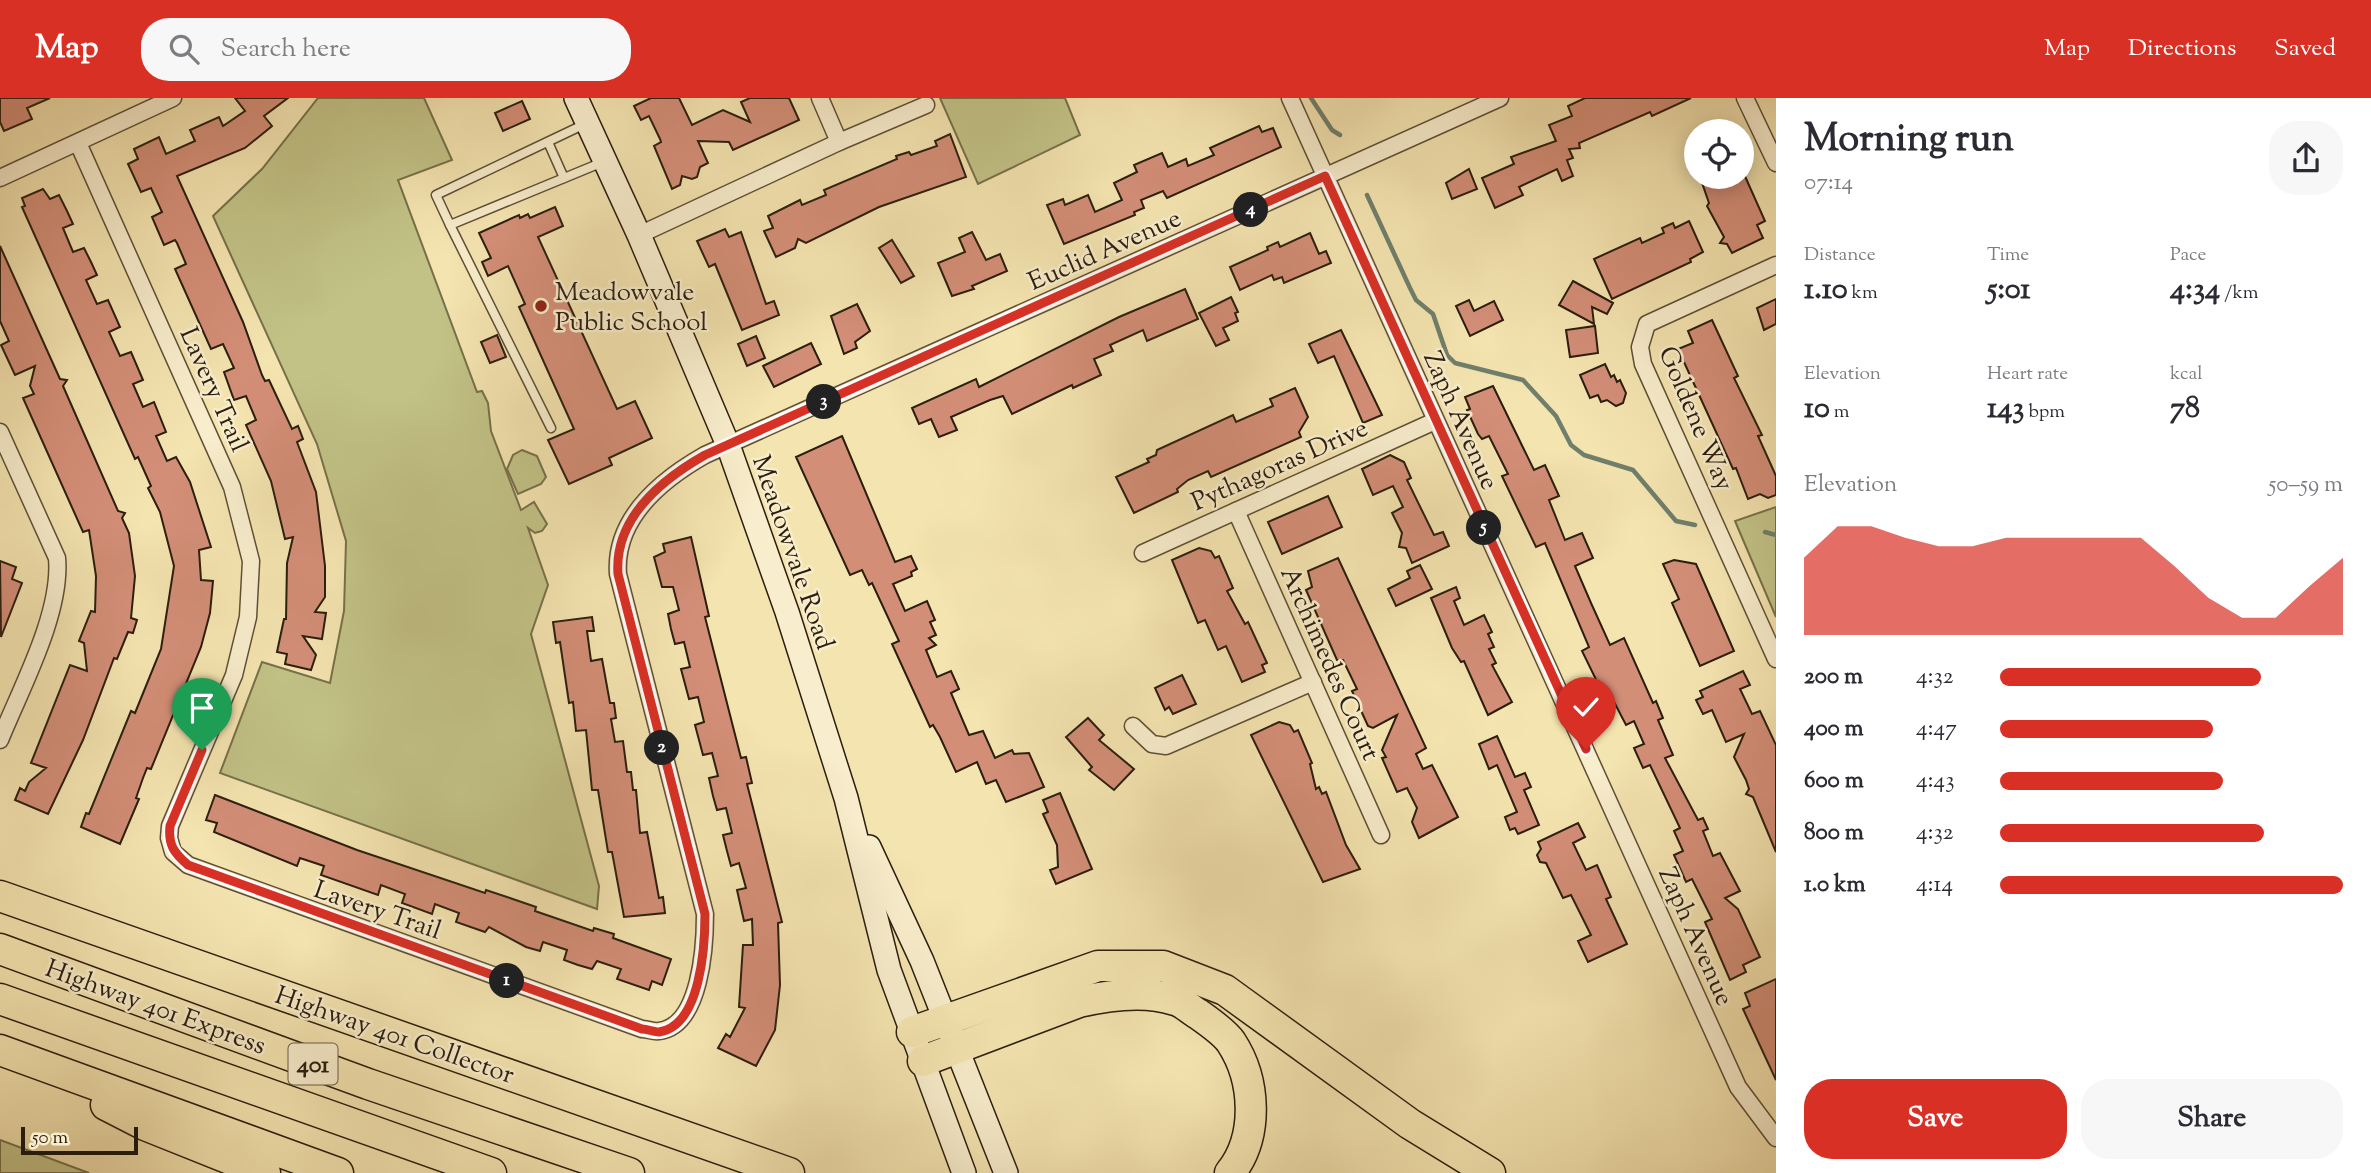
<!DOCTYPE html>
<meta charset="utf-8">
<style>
body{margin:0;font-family:"Sorts Mill Goudy",serif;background:#f7f7f7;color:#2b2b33;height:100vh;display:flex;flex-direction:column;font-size:26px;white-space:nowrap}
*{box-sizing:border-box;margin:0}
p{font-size:23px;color:#7c7c81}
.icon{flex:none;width:38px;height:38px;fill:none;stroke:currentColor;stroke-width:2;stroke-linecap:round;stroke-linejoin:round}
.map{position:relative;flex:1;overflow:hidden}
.side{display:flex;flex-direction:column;background:#fff;width:595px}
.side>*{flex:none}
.tools{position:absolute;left:1684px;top:21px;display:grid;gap:14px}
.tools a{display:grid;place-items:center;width:70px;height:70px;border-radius:50%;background:#fff;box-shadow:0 4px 18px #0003;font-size:35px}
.scale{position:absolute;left:21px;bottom:18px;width:117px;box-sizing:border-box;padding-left:7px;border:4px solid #2b1e0e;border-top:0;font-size:19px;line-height:24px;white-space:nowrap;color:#2b1e0e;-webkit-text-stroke:5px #f8edcc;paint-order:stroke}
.pin{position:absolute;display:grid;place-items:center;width:60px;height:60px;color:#fff;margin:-72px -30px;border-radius:50% 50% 50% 0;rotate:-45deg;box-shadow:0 0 7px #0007}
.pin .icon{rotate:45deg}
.km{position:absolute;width:35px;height:35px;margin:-18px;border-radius:50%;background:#222;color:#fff;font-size:19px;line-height:35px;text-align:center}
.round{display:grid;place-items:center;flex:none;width:74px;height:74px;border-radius:28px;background:#f7f7f7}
.summary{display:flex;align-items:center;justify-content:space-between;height:119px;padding:0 28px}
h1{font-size:38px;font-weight:700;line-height:52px}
.figures{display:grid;grid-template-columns:repeat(3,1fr);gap:10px;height:119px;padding:7px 28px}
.figures div{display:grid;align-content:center}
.figures b{font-size:30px;font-weight:700}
.figures small{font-size:19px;font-weight:400}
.figures p{font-size:19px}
.chart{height:196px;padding:14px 28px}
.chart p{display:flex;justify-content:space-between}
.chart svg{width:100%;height:126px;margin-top:7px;fill:#d93025;opacity:.7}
.primary-button{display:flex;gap:14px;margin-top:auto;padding:14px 28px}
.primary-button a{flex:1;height:80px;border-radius:28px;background:#d93025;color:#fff;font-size:28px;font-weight:700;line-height:80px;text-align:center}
.primary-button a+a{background:#f7f7f7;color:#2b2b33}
ul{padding:0 28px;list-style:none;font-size:23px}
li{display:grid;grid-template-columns:112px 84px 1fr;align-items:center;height:52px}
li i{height:18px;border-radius:9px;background:#d93025}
header{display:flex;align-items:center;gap:42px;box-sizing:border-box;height:98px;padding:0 35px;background:#d93025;color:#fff}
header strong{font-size:33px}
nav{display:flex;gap:38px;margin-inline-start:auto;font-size:24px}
.search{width:490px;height:63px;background:#f7f7f7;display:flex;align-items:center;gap:18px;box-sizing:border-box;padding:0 24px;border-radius:28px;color:#7c7c81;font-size:26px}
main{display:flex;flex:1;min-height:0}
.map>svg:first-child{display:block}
.green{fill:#c2c286;stroke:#76704a;stroke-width:2}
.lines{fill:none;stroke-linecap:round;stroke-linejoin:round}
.stream{stroke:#6f7f6b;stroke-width:4.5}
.building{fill:#d38e77;stroke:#2b1e0e;stroke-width:2}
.service-casing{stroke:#5d5036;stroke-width:11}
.minor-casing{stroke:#5d5036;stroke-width:19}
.secondary-casing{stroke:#2b1e0e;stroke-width:26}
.motorway-casing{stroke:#2b1e0e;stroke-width:33}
.service{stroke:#f8edcc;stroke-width:8}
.minor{stroke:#f8edcc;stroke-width:16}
.secondary{stroke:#f8edcc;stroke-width:23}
.motorway{stroke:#f4e4b0;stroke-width:30}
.route-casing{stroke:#fff;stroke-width:14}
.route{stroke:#d93025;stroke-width:9}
.poi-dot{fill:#8f2418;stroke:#f8edcc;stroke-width:2.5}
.labels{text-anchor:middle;stroke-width:5;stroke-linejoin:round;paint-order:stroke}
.shield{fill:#f8edcc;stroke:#685c47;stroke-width:2}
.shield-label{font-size:24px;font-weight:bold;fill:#2b1e0e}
.street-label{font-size:26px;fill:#2b1e0e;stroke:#f8edcc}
.poi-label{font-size:26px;fill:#2b1e0e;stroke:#f8edcc;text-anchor:start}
</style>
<header>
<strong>Map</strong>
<div class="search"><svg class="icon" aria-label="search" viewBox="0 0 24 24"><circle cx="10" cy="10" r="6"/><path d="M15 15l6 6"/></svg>Search here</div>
<nav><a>Map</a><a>Directions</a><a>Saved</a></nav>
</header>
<main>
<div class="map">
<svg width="1776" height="1075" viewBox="0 0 1776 1075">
<rect width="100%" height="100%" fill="#f4e4b0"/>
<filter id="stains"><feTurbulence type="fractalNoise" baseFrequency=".00286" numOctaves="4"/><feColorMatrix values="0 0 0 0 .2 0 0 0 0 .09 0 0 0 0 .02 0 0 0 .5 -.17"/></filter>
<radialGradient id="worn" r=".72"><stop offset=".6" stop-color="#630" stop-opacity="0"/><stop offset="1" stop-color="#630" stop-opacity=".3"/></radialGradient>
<g class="green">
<polygon points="318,0 424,0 452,62 398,82 477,294 482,293 488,305 491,333 521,412 534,404 547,426 542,433 535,435 528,430 548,487 531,536 599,788 597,811 220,675 262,564 330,585 344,513 346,443 317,346 213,118 262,71"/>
<polygon points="940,0 1065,0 1080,37 978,86"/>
<polygon points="522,352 537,358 546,379 541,386 518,396 507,371 513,357"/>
<polygon points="1776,409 1776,519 1735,423"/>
<polygon points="0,1042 89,1075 0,1075"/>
</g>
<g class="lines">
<g class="stream">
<polyline points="1311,0 1332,32 1340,37"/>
<polyline points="1367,97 1410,190 1416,202 1433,216 1447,257 1455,265 1523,282 1556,318 1571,347 1584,357 1633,372 1676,423 1695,427"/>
<polyline points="1765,434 1776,437"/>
</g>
</g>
<g class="building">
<polygon points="0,0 50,0 27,10 32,21 4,33 0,24"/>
<polygon points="235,0 288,0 264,18 272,28 245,50 177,78 243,224 262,277 265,283 269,282 292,331 298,328 303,341 297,344 316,394 325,468 325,499 315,514 326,515 322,541 303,538 316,557 311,572 285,566 287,556 277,554 284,521 286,521 287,465 293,439 285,441 271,383 246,327 256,322 246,298 234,302 224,274 234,270 223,246 211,251 175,171 186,166 177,145 175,142 164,147 152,119 162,114 151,90 141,94 128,66 138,61 134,51 159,39 166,56 195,43 190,32 219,19 223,28 245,13"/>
<polygon points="651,0 679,0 692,27 723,12 750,24 741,4 750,0 789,0 799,22 733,52 729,44 698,43 708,65 700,69 697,79 692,81 682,78 680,87 672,91 654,48 661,44 660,41 649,18 641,22 634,8"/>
<polygon points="1585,0 1691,0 1652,18 1650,14 1579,45 1580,50 1569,51 1573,60 1567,62 1573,78 1562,83 1557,71 1519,89 1523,97 1495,110 1482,80 1514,66 1511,59 1556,43 1549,27 1572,18 1568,8"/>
<polygon points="522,3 530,21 503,33 495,15"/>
<polygon points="1259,28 1262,34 1273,30 1281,49 1167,100 1163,93 1141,102 1144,110 1134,114 1135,117 1064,146 1047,107 1063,101 1065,107 1088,97 1095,114 1122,102 1114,85 1137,74 1134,67 1162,55 1168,69 1186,61 1188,68 1214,57 1210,50"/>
<polygon points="950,36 966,79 879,109 806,145 798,141 795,150 776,159 764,133 773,130 768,118 800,102 802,107 826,97 824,92 897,61 896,58 909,54 911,57 937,48 935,43"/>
<polygon points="1469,71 1477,91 1452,101 1446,85"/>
<polygon points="1744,76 1765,123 1757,127 1763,140 1732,155 1727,146 1720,145 1724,139 1707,108 1709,105 1700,79 1729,79 1730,82"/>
<polygon points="43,91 50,101 59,97 67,113 73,126 63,130 73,154 84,150 91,164 97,177 86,182 97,206 108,202 120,229 109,234 120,258 131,254 143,282 133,286 143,309 154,304 166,334 156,338 167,363 176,359 190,384 211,449 199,452 201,482 213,483 210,515 201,549 151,671 147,670 143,680 136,700 139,701 120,746 81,729 86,715 89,716 131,613 135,615 161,551 174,468 160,414 148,390 151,388 138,359 135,361 22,109 25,108 22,100"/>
<polygon points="555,109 563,128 538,139 617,311 635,303 652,340 609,360 612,367 569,386 548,342 574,331 519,209 525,206 508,168 488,178 482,164 491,160 479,135 519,117 520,120 528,116 530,120"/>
<polygon points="1689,123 1703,154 1690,161 1691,164 1612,201 1594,161 1640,140 1642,145 1664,135 1662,130 1673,125 1675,130"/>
<polygon points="725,131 729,139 741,134 766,206 774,203 779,217 742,232 715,166 709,169 697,143"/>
<polygon points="972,134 986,162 1000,156 1007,173 972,188 974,191 952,198 938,165 965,154 959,140"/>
<polygon points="1310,135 1319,156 1326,153 1331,165 1284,185 1282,179 1274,182 1272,177 1240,192 1230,169 1268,152 1267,149 1278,144 1280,149"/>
<polygon points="892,142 914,178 901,185 879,150"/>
<polygon points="0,148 60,281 67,282 63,288 118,413 125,415 122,420 129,435 135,478 131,520 137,522 133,535 128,534 117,561 114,560 83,642 48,716 15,702 20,690 25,693 29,684 46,670 31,665 70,567 87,573 84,545 79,543 91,513 95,514 96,478 89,432 83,434 23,300 34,296 30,288 35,268 15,277 1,247 9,243 0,223"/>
<polygon points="1573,183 1613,205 1607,216 1592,209 1594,226 1559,207"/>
<polygon points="1185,191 1198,221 1147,243 1143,232 1110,247 1113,253 1094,261 1101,277 1073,290 1072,287 1012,316 1003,298 990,302 951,319 957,332 939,339 931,321 919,326 912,310 976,281 979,289 1119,219"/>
<polygon points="1231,199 1238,214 1235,215 1238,223 1223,230 1229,242 1216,248 1199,215"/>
<polygon points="1776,201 1776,226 1764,232 1757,210"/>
<polygon points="1469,202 1474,213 1494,203 1503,222 1470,238 1456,208"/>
<polygon points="857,206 870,233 855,244 857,250 844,256 831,218"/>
<polygon points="1712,222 1738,278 1734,280 1762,337 1758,338 1776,378 1776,397 1768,400 1760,396 1748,401 1736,370 1733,371 1678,251 1693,245 1688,233"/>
<polygon points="1595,228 1598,255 1570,259 1566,232"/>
<polygon points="1341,232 1382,317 1363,325 1334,258 1318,265 1309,246"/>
<polygon points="497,237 506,259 490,265 481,244"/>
<polygon points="756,238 765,260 747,268 738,246"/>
<polygon points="811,245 821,266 774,289 763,268"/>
<polygon points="1605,266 1611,279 1614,277 1617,284 1620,282 1626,295 1623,305 1616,308 1607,302 1601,304 1598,297 1590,300 1580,277"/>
<polygon points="1493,288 1534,372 1545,367 1559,398 1549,402 1565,442 1582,435 1593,460 1575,468 1591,505 1610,547 1624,540 1653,605 1656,603 1663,620 1658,622 1673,657 1665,660 1698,722 1703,720 1708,731 1703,733 1713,758 1720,755 1740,793 1725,800 1738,811 1760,859 1743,867 1746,874 1730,882 1705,824 1712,821 1692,781 1686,784 1674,757 1683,753 1674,733 1680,730 1650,667 1643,670 1634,650 1644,646 1634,623 1626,627 1612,600 1606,602 1582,553 1589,549 1545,445 1536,449 1502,378 1508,376 1489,338 1482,341 1478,336 1467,312 1470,311 1465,299"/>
<polygon points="1295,290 1308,319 1299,334 1301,339 1211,379 1208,373 1188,382 1177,391 1178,394 1134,415 1116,379 1149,364 1147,361 1156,357 1157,352 1233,317 1236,324 1273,308 1270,301"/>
<polygon points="842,338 895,464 911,458 917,471 911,474 912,478 893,486 905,513 927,503 935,522 930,524 936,537 929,540 936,547 926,552 937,579 951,573 959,591 951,595 969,637 983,633 995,660 1012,652 1014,656 1029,655 1044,689 1006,704 996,682 986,686 977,664 956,674 940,639 933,627 930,629 892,546 899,543 872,485 869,487 862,472 850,477 796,359"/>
<polygon points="1390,357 1404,364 1411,380 1407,382 1434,437 1443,434 1449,448 1412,465 1406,450 1399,449 1402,435 1392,415 1403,409 1393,388 1373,397 1362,371"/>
<polygon points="1328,398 1342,429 1282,456 1268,424"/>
<polygon points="691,439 709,518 705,519 741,660 746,659 752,685 747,686 782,824 778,825 780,887 775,932 756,968 718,950 726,936 730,939 745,910 739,909 743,847 753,847 752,821 744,823 737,792 746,790 739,765 731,768 727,753 723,737 732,735 726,710 717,712 713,698 709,680 718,678 712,655 703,657 695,627 704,624 698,599 689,601 681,571 690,569 684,544 675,546 671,531 668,516 679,512 673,489 662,489 654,459 665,454 663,446"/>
<polygon points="1199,450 1211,453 1215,460 1219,458 1233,490 1227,493 1245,526 1248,524 1267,565 1262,567 1265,574 1242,584 1226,548 1218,552 1205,522 1198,525 1172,462"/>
<polygon points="1338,460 1426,650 1416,656 1423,671 1432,667 1458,719 1419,740 1412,724 1417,710 1407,690 1397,694 1382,660 1386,659 1382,652 1397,617 1373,630 1368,628 1352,593 1357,591 1343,562 1337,562 1306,492 1312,489 1308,473"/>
<polygon points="1674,462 1696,466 1734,553 1700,568 1672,505 1679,501 1663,466"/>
<polygon points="0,463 16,469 12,481 22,485 1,539"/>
<polygon points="1420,467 1432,491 1396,508 1388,491 1410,480 1407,473"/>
<polygon points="1456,489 1460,500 1454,503 1464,527 1484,517 1492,534 1488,536 1494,549 1489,551 1496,565 1492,567 1512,604 1488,617 1464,563 1461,564 1452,550 1431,500"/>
<polygon points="592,519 594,533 587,533 591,563 602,561 610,605 614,605 616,620 611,621 615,644 623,643 627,674 631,674 633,692 636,692 640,735 647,734 659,800 663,799 665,815 624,819 612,754 608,754 598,692 592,692 586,632 576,633 573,604 569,605 560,544 556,545 553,524"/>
<polygon points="1743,573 1750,587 1740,591 1752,616 1760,613 1776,647 1776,754 1753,699 1746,696 1749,691 1746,682 1734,659 1744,636 1726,644 1712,612 1703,616 1696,602 1703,599 1700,593"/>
<polygon points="1182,577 1196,606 1173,616 1169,609 1165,612 1155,590"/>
<polygon points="1088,620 1104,637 1099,642 1134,671 1114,692 1089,672 1092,669 1066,639"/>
<polygon points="1279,624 1290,627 1294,634 1298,632 1312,665 1310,666 1316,691 1319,689 1322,696 1326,694 1346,747 1360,771 1323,784 1251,637"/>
<polygon points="1497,638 1515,679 1525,675 1531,689 1524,692 1539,727 1518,736 1515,730 1510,732 1505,719 1517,714 1497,667 1489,671 1479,646"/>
<polygon points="1060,695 1092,771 1056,786 1050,772 1058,769 1057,747 1043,716 1048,714 1043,702"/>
<polygon points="215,697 357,752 485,795 486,792 507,799 536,809 535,813 593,833 594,830 614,836 613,840 671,861 662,887 652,883 649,892 617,881 621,871 597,863 592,871 578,867 564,862 567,852 543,844 540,853 526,849 489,829 485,834 456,824 459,815 435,806 432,816 402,805 405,796 381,787 378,797 321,777 324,768 300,760 297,768 214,734 217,725 206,722"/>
<polygon points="1578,725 1585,739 1573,745 1586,772 1597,767 1611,799 1606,801 1627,846 1588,864 1578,843 1591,837 1571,797 1563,800 1546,765 1540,764 1537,757 1541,751 1538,744"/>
<polygon points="1776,881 1776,982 1743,911 1750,908 1745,895"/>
</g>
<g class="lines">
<defs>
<g id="service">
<polyline points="585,26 436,97 450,127 603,64"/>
<polyline points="548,44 564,80"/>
<polyline points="450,127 551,330"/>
</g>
<g id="minor">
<polyline points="820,0 839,44"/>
<polyline points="1290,0 1738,989 1776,1040"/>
<polyline points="1745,0 1776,65"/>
<path d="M78 45 232 389 251 463 248 519 234 577 170 728 169 740 173 754 188 767 642 931C647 931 654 934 659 933 701 928 705 847 705 816L618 476C614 421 661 382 705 357L1500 0"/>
<polyline points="0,80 173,0"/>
<polyline points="639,137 839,44 926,7"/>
<polyline points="1776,167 1647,226 1640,249 1643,266 1776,561"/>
<path d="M0 334 57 460C62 515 21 590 0 642"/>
<polyline points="1236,413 1381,737"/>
<polyline points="1143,455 1435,323"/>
<polyline points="1133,628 1152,646 1166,648 1313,584"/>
</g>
<g id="secondary">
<polyline points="576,0 639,137 728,347 787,514 846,700 889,872 964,1075"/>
<polyline points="869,749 922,863 1006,1075"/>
</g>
<g id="motorway">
<polyline points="0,798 789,1075"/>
<polyline points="0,851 368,986 629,1075"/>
<polyline points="0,901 491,1075"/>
<polyline points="912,934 1098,868 1163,868 1225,892 1410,1026 1490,1075"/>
<polyline points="0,952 338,1075"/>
<path d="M923 963 1079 904C1109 897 1145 892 1175 902 1183 904 1191 912 1198 916 1208 923 1224 934 1231 944 1256 982 1259 1039 1230 1075"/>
<polyline points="106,1007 145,1027 265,1075"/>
</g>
</defs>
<use href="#service" class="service-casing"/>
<use href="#minor" class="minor-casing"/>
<use href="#secondary" class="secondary-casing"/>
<use href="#motorway" class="motorway-casing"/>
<use href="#service" class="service"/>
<use href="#minor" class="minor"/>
<use href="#secondary" class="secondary"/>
<use href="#motorway" class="motorway"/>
</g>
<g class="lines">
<defs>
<path id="route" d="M202 652 170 728C168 747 174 755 188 767L642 931C647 931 654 934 659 934 701 928 705 847 705 816L618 476C614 421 661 382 705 357L1325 78 1586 651"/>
</defs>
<use href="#route" class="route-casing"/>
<use href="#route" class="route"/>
</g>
<circle class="poi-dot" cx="541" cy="208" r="7"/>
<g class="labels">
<rect class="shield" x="288.5" y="945.5" width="49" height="41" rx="5"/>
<g class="shield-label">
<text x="313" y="974">401</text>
</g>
<g class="street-label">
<text transform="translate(1104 151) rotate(-24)" y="9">Euclid Avenue</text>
<text transform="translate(215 291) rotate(66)" y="9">Lavery Trail</text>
<text transform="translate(1697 320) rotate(67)" y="9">Goldene Way</text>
<text transform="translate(1462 322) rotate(66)" y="9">Zaph Avenue</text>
<text transform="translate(1279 366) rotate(-24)" y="9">Pythagoras Drive</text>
<text transform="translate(794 454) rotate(71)" y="9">Meadowvale Road</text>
<text transform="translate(1331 565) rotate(66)" y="9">Archimedes Court</text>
<text transform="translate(378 811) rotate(19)" y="9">Lavery Trail</text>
<text transform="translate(1697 838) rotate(66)" y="9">Zaph Avenue</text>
<text transform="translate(156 908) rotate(20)" y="9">Highway 401 Express</text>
<text transform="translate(395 936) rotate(19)" y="9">Highway 401 Collector</text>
</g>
<g class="poi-label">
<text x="555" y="202">Meadowvale<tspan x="555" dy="30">Public School</tspan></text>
</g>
</g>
<rect width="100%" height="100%" filter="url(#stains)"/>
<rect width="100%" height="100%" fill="url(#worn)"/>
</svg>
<div class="tools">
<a><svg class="icon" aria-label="locate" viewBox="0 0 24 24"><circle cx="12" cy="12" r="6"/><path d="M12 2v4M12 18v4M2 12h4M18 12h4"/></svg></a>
</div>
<div class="scale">50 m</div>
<div class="pin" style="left:202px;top:652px;background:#1e9e55"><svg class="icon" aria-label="arrive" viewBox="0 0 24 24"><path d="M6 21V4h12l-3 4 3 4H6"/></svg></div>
<div class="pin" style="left:1586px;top:651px;background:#d93025"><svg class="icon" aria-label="check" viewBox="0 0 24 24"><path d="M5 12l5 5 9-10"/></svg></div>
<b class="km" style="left:507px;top:883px">1</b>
<b class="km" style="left:662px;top:650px">2</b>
<b class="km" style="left:824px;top:304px">3</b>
<b class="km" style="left:1251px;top:112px">4</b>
<b class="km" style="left:1484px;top:430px">5</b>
</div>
<section class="side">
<div class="summary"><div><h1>Morning run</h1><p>07:14</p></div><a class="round"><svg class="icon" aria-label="share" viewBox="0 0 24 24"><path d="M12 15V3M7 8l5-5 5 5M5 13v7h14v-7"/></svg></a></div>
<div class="figures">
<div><p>Distance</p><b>1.10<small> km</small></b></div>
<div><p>Time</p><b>5:01</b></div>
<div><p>Pace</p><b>4:34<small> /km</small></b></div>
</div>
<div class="figures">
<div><p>Elevation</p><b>10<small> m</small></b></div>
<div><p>Heart rate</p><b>143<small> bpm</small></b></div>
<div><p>kcal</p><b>78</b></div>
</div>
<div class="chart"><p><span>Elevation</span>50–59 m</p>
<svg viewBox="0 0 160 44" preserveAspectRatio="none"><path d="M0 44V17L10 6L20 6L30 10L40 13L50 13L60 10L70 10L80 10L90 10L100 10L110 20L120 31L130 38L140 38L150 27L160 17V44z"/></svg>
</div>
<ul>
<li><b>200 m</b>4:32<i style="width:76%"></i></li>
<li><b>400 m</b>4:47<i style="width:62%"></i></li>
<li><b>600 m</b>4:43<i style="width:65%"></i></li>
<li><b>800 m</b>4:32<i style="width:77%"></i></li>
<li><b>1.0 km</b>4:14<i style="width:100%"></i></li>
</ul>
<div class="primary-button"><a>Save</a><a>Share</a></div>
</section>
</main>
